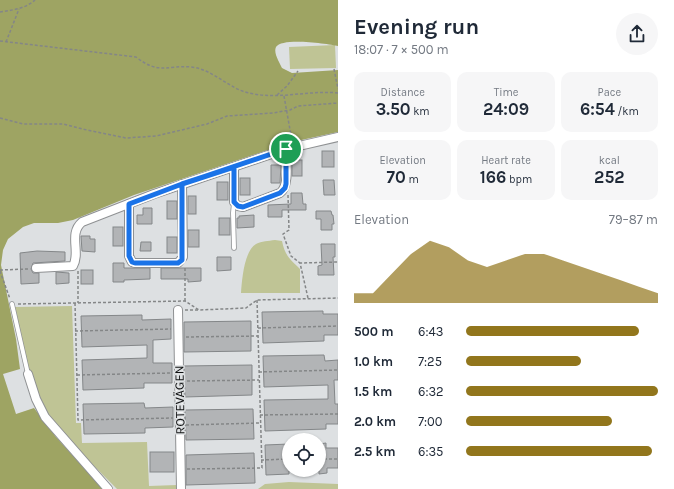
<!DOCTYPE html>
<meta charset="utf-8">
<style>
body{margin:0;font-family:Karla,sans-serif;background:#f6f6f7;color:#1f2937;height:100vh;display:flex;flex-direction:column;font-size:15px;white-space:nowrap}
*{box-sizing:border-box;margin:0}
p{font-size:13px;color:#747a83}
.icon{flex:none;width:22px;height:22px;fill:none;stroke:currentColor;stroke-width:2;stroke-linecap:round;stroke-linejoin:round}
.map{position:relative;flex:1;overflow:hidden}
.drawer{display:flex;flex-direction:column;background:#fff;width:336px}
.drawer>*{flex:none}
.buttons{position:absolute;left:282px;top:433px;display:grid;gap:8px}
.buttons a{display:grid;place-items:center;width:44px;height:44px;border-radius:50%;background:#fff;box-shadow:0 1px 3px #0004;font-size:20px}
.pin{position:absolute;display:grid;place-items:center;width:34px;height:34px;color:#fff;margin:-17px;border:2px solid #fff;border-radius:50%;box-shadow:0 1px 4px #0007}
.round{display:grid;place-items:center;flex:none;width:42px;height:42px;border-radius:21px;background:#f6f6f7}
.head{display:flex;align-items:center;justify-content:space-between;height:68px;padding:0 16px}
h1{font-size:22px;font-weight:700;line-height:30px}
.figures{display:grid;grid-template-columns:repeat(3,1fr);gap:6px;height:68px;padding:4px 16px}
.figures div{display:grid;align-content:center;border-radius:10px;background:#f6f6f7;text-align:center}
.figures b{font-size:17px;font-weight:700}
.figures small{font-size:11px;font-weight:400}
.figures p{font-size:11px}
.chart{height:112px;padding:8px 16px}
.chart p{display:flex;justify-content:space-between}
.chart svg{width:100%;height:72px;margin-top:4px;fill:#92761c;opacity:.7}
ul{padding:0 16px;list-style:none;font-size:13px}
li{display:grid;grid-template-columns:64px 48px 1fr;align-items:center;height:30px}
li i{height:10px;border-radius:5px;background:#92761c}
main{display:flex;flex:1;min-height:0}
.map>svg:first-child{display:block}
.green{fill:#bfc495}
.forest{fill:#9ea463}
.building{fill:#b2b4b6;stroke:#848789}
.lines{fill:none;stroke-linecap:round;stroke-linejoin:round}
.lane-casing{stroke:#8f9193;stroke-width:5.5}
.street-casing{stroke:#8f9193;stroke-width:10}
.path{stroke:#848687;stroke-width:1.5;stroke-dasharray:3 2;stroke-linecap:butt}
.lane{stroke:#fff;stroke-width:4}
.street{stroke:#fff;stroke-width:8}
.route-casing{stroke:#fff;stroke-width:8}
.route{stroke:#1a73e8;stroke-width:5}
.labels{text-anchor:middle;stroke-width:3;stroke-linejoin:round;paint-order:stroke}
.street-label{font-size:13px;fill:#0f1011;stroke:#dde0e2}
</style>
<main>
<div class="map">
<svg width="338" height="489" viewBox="0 0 338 489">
<rect width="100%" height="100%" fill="#dde0e2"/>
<g class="green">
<polygon points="335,45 336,68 290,69 289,47"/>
<path d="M275 240 282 241C285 256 290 259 300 269V293H241C242 280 244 251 256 244 262 241 268 241 275 240Z"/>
<polygon points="72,306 76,423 81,423 82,443 147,442 149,486 177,485 178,489 117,489 71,443 46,412 28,367 15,307"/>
<polygon points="289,482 338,484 338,489 258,489 265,484"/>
</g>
<path class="forest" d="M0 0H338V46C328 44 282 37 276 47 273 53 280 63 282 68L292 73 338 70V132L292 142 134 195 73 220 58 223H34L23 227 8 239 3 250 1 265 16 339 20 369 3 374 16 414 34 408 56 437 103 489H0Z"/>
<g class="building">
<rect x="322" y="151" width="12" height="16"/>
<rect x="292" y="160" width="10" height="16"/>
<polygon points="271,165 281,165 280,183 271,183"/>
<rect x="240" y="178" width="10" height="17"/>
<polygon points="323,180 334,180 335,195 324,195"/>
<rect x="217" y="182" width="11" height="18"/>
<polygon points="291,193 302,193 303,204 306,204 306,210 282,210 282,217 268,217 268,205 291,204"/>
<rect x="188" y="196" width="8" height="18"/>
<rect x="167" y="201" width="10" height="18"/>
<polygon points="143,208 152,208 152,224 137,224 137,215 143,215"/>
<polygon points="316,211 331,211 332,215 333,215 334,224 332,224 332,230 321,230 321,219 316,219"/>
<polygon points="254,215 254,227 237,228 237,218 239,218 239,216"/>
<rect x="219" y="218" width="11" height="17"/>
<rect x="113" y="227" width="10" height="19"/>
<rect x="188" y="230" width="11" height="17"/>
<polygon points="81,236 90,236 90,239 95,239 95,252 82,251"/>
<rect x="167" y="237" width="10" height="16"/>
<polygon points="141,242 151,242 151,251 140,251"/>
<polygon points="321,244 335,244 335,257 333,257 334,275 318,275 318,266 322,265"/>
<polygon points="37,251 65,252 65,261 33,263 31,269 33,273 39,273 39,283 21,284 20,253"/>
<polygon points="217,257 231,257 231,270 217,271"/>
<polygon points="113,263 124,263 124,268 150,268 150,279 124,280 124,282 113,282"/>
<polygon points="161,268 201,268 201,281 188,282 188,279 161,279"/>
<rect x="81" y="270" width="12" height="14"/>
<polygon points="56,272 69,273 69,283 56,284"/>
<polygon points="323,311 323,314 338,314 338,335 324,335 324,341 263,343 262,312"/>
<polygon points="142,315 142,320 171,319 171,339 153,340 153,363 172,363 172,383 144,383 144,388 83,390 82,360 147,358 147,345 82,347 81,316"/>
<polygon points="251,321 251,351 184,352 184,322"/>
<polygon points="324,355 325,361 338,360 338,380 334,380 335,404 338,404 338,424 326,424 326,429 265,431 264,400 328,399 328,385 264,387 263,356"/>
<polygon points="252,365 252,395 185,397 184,366"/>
<polygon points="144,403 145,408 173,407 173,427 145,428 145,433 84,434 83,404"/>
<polygon points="253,409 254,439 186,440 185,410"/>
<polygon points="326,443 326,448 338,448 338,468 327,468 327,473 319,474 319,444"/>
<polygon points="289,444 289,474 266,475 265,445"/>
<rect x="150" y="452" width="24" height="20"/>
<polygon points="254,453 255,483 186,485 186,455"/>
</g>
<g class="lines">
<defs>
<g id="lane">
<polyline points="234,248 233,213 234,202"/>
<polyline points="12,304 28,374"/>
</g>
<g id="street">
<path d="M234 167V202L238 206 243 207 280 193C290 186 286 161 286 149"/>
<polyline points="129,204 129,256 132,262 135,263 178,263 183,257 182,184"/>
<path d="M36 268 73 266C81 252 68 234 82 222L154 194 286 149 338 137"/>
<polyline points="178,310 181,489"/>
<polyline points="28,374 36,399 45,417 108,489"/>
</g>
</defs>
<use href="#lane" class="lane-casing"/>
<use href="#street" class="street-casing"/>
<g class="path">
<path d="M0 12C12 10 25 9 35 0"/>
<path d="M0 41 136 57C159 75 167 65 191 67 213 69 229 89 249 93 279 100 308 90 338 93"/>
<polyline points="6,42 19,9"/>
<polyline points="334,69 338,89"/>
<polyline points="277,95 287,86 298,71"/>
<polyline points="284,96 292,141"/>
<polyline points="0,118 23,124 63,124 87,130 126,138 156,136 207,124 227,116 273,113 290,110 298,106 338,103"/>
<polyline points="288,195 289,230 283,234 291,256 300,263"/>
<polyline points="0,270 28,269"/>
<polyline points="0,271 10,299"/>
<polyline points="78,271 78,303"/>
<polyline points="308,298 300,263 338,262"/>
<polyline points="185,301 185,267"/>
<polyline points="75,303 78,420 173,418"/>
<polyline points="18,304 185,301 199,310 246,308 257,300 338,298"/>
<polyline points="185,310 199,310"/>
<polyline points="258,328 338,326"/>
<polyline points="75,331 171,329"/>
<polyline points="186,337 258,336"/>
<polyline points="259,372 338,370"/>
<polyline points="77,375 171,373"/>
<polyline points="187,381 259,380"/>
<polyline points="260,415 338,414"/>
<polyline points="186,425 260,423"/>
<polyline points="319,459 338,459"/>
<polyline points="261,460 289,459"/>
<polyline points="187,469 262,468 257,300"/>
</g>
<use href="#lane" class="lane"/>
<use href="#street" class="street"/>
</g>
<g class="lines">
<defs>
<polyline id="route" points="286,149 182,184 129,204 129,256 132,262 135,263 178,263 182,260 182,184 234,167 234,202 238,206 243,207 280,193 285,188 286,184 286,149"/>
</defs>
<use href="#route" class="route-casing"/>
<use href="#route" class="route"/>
</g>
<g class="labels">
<g class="street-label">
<text transform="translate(179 400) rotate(-91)" y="5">ROTEVÄGEN</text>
</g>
</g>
</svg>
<div class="buttons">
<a><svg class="icon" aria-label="locate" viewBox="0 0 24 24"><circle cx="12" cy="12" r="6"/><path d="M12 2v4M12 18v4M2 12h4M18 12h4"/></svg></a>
</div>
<div class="pin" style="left:286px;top:149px;background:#1e9e55"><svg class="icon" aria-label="arrive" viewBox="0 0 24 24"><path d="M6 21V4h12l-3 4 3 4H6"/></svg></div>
</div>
<section class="drawer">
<div class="head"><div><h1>Evening run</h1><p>18:07 · 7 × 500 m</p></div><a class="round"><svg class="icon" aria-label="share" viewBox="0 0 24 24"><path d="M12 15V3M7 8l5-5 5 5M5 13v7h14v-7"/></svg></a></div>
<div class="figures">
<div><p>Distance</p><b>3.50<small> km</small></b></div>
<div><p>Time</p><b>24:09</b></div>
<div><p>Pace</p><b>6:54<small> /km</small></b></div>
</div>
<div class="figures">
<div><p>Elevation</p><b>70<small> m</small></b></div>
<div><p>Heart rate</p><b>166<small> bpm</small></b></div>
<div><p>kcal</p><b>252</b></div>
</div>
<div class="chart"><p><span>Elevation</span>79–87 m</p>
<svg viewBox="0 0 160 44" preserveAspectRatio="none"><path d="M0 44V38L10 38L20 26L30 14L40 6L50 10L60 18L70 22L80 18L90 14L100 14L110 18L120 22L130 26L140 30L150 34L160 38V44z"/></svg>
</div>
<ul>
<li><b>500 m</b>6:43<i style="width:90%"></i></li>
<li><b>1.0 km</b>7:25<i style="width:60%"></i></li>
<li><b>1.5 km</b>6:32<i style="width:100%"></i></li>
<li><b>2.0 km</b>7:00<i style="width:76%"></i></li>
<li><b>2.5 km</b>6:35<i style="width:97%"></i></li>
</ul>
</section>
</main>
